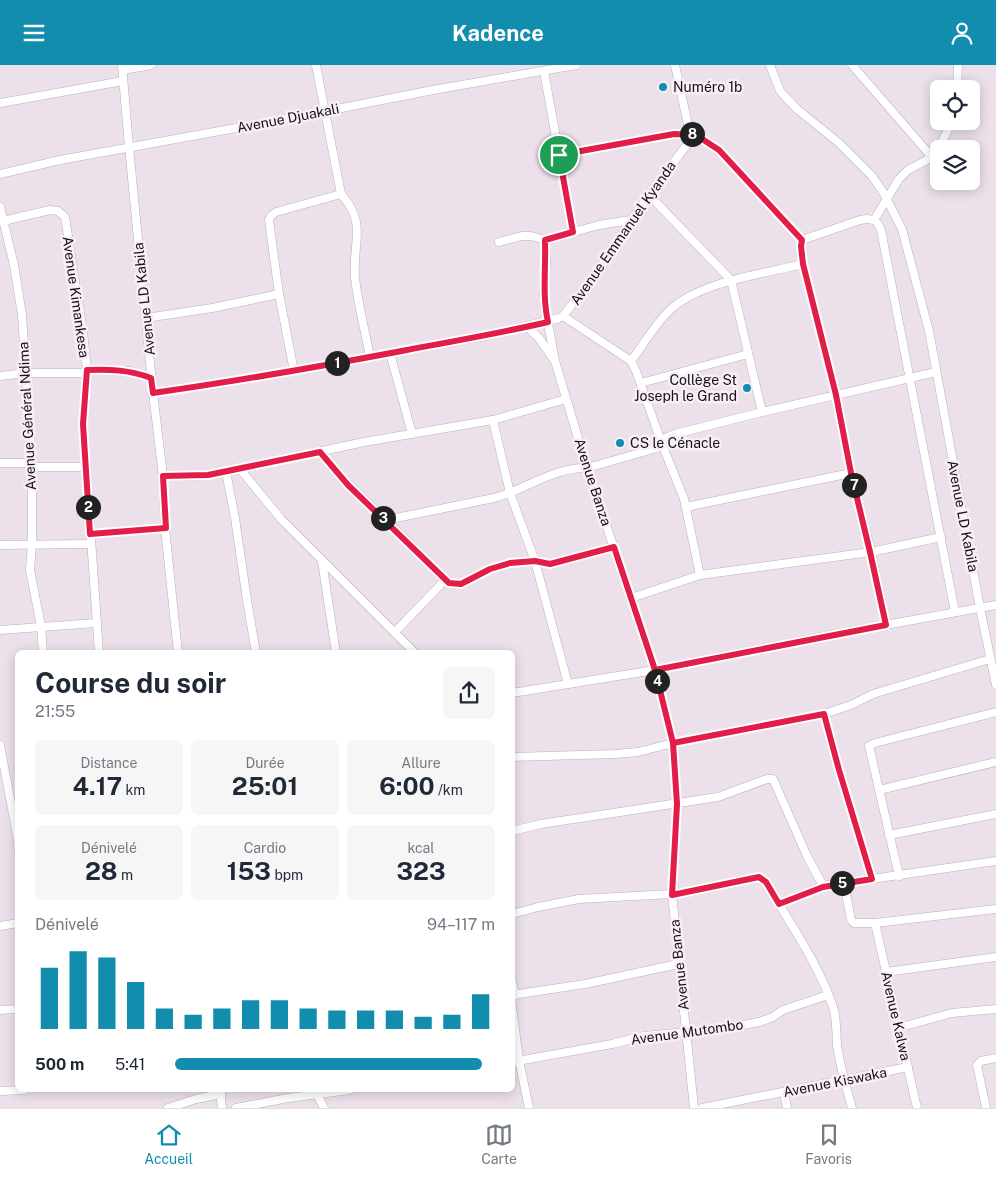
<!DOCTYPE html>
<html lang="fr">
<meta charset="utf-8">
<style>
body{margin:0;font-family:"Public Sans",sans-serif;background:#f6f6f7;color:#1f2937;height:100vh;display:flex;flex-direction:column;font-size:19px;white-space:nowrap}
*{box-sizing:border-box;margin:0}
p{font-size:16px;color:#747a83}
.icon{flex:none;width:28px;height:28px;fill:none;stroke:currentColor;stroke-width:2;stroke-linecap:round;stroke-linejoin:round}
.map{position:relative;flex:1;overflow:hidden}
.side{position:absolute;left:15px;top:585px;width:500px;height:442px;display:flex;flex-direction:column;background:#fff;border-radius:8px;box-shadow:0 2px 12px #0003}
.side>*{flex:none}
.buttons{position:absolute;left:930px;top:15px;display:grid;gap:10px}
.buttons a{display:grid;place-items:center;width:50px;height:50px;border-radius:8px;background:#fff;box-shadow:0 2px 12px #0003;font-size:25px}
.pin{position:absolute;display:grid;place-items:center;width:42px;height:42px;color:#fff;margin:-21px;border:2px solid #fff;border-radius:50%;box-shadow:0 1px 5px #0007}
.km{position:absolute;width:25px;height:25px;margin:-12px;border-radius:50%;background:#222;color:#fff;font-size:14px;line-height:25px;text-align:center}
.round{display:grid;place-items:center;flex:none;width:52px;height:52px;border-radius:8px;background:#f6f6f7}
.overview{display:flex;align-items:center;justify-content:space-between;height:85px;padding:0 20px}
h1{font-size:28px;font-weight:700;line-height:38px}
.figures{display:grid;grid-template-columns:repeat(3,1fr);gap:8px;height:85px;padding:5px 20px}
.figures div{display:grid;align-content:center;border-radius:8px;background:#f6f6f7;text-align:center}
.figures b{font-size:25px;font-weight:700}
.figures small{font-size:14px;font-weight:400}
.figures p{font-size:14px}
.chart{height:140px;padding:10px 20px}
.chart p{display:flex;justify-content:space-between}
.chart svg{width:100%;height:90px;margin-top:5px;stroke:#128dae;stroke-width:6}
ul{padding:0 20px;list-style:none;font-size:16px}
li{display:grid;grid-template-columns:80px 60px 1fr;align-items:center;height:38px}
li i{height:12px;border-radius:6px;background:#128dae}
header{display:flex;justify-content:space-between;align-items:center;height:65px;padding:0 20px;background:#128dae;color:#fff;font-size:22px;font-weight:700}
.tab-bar{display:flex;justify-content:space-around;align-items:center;height:70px;border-top:1px solid #e0e1e3;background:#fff;font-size:14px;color:#747a83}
.tab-bar a{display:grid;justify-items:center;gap:2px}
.tab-bar .active{color:#128dae}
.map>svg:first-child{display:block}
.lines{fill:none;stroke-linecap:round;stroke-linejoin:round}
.minor-casing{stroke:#bbb0ba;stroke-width:9}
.minor{stroke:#fff;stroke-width:8}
.route-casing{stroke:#fff;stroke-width:10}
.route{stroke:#e11d48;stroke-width:6}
.poi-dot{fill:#128dae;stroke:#f9edf7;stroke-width:2}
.labels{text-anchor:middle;stroke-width:5;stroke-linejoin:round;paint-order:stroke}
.poi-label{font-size:14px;fill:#151115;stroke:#f9edf7;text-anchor:start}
.street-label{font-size:14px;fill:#151115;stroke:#f9edf7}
</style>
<header><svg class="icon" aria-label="menu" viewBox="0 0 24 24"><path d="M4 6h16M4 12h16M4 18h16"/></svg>Kadence<svg class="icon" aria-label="person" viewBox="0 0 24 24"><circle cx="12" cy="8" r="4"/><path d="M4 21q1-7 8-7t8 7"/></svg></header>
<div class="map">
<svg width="996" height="1043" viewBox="0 0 996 1043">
<rect width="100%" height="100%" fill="#ece0ea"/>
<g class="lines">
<defs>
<g id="minor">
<polyline points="122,0 129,82 153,328 163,411 165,463 178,588"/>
<polyline points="770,0 780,26 797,44 839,78 872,111 883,127 902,164 929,266 980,543 996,620"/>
<polyline points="852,0 931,91"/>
<polyline points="123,5 151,0"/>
<polyline points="544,6 573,167"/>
<polyline points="957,24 958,0"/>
<polyline points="0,38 123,16"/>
<polyline points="559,90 673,69 696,70 719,85 802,175"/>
<polyline points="0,109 60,95 291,53 433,25 576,0"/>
<path d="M341 129C368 159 352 178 355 213 358 239 365 266 370 292"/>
<polyline points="649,130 731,215 762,347"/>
<polyline points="0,142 14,200 22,250 32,398 32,479 30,505 41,561 43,588"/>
<polyline points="874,155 878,159 881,165 955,547"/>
<polyline points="874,155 899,114 908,105 927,95 942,77 952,56"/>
<polyline points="3,156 50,145 58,146 65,152 83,267 87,305 83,359 99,588"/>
<polyline points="545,175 546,199 544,227 545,242 555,296 587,403 655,605 673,678 677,739 672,829 694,1043"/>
<polyline points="499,177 522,171 531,171 545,175 599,160 631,155"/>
<polyline points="803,199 836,329 851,408 871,487 886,560"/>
<polyline points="563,251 631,296 636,306 662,379 684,434 700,510"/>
<polyline points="146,253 212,243 279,229"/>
<polyline points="527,262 539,273 554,295"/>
<polyline points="390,288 412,369"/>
<path d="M631 296C643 280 654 261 668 247 697 217 763 209 803 199L801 181 802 175 860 155 867 154 874 155"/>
<polyline points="87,305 129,306 151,313"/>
<polyline points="294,306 279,229 269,155 271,151 276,147 341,129 316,0"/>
<polyline points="0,311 26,308 87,308"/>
<polyline points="641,318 748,289"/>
<polyline points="153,328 224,318 349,296 490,270 559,253 563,251 599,205 631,155 688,78 690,69 675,0"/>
<path d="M493 355 510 428C533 418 561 402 587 403L657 383 667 372 675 369 762 347 936 307"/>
<polyline points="319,387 348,419 386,455 494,433 510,428 535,496 550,499 614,482"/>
<polyline points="0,398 32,398"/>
<polyline points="32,402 86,402"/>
<polyline points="240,404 281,454 415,588"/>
<polyline points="226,407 235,453 247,535 256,588"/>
<polyline points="163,411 195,411 226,407 364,377 493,355 566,334"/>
<polyline points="686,442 851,408"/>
<polyline points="386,455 445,515 395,567"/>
<polyline points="90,469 165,463"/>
<polyline points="0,480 91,479"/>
<polyline points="322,496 336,588"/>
<polyline points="445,515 455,519 461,519 490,504 510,498 535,496 568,619"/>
<polyline points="631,533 700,510 871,487 941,472"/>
<polyline points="0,565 96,558"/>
<polyline points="512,628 655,605 830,570 996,540"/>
<polyline points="824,649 839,705 872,814"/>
<polyline points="0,680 17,770 18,781"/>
<polyline points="512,692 615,689 638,687 673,678 824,649 851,640 873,629 990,594"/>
<polyline points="879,725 996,697"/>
<polyline points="512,766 541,759 718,732 767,714 773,714 807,791 823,821"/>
<polyline points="889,770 996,749"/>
<polyline points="899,811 869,681 875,678 996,647"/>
<polyline points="844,818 851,855 854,858 875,858 996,844"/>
<polyline points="779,839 823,821 996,796"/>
<path d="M512 849 538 842 579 834 672 829 694 826 759 812 766 817C789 858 818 897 833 942 837 954 836 967 837 980 840 1001 846 1022 852 1043"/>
<polyline points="875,858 917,1043"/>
<polyline points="0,861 18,858"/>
<polyline points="886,907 996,892"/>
<polyline points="512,916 515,930"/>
<polyline points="512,930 585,919 678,899"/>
<polyline points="512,942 519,995 529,1043"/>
<polyline points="0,945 18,944"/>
<polyline points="898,963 952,948 996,944"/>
<polyline points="512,997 612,979 644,971 728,963 759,957 773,952 783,945 828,930"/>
<polyline points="220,1025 222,1043"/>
<polyline points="315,1025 324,1043"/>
<polyline points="0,1026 24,1025"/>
<polyline points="784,1027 787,1043"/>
<polyline points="168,1043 196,1034 221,1029"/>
<polyline points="236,1043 288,1033 349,1025"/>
<polyline points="702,1043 908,1002"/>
<polyline points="986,1043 977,1000 981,996 996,993"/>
</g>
</defs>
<use href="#minor" class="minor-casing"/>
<use href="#minor" class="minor"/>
</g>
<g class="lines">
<defs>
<path id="route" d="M559 90 573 167 545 175C546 203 542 230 548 257 501 268 454 276 407 285 323 301 238 316 153 328L151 313C130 305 110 304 87 305L83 359 90 469 166 463 163 411 208 410 320 387 348 420 449 518 461 519 490 504 510 498 535 496 550 499 614 482 655 605 673 678 677 739 672 830 759 812 766 817 779 839 823 822 872 814 839 705 824 649 673 678 655 605 886 560 870 487 851 408 836 330 803 199 801 181 802 175 719 85 696 70 674 69 559 90"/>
</defs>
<use href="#route" class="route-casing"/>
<use href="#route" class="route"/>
</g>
<g class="poi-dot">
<circle cx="663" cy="22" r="5"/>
<circle cx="747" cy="323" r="5"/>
<circle cx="620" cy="378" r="5"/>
</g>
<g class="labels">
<g class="poi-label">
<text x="673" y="27">Numéro 1b</text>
<text x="737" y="320" text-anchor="end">Collège St<tspan x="737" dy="16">Joseph le Grand</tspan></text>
<text x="630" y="383">CS le Cénacle</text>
</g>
<g class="street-label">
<text transform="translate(288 53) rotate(-11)" y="5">Avenue Djuakali</text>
<text transform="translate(623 168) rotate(-55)" y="5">Avenue Emmanuel Kyanda</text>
<text transform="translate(76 232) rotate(82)" y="5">Avenue Kimankesa</text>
<text transform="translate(144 234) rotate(-96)" y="5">Avenue LD Kabila</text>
<text transform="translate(27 351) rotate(-93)" y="5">Avenue Général Ndima</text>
<text transform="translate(593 417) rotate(72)" y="5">Avenue Banza</text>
<text transform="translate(963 451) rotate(79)" y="5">Avenue LD Kabila</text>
<text transform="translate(679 900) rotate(-96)" y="5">Avenue Banza</text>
<text transform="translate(896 951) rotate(77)" y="5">Avenue Kalwa</text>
<text transform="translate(687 967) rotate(-8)" y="5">Avenue Mutombo</text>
<text transform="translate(835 1017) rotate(-11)" y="5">Avenue Kiswaka</text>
</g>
</g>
</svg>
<div class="buttons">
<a><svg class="icon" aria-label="locate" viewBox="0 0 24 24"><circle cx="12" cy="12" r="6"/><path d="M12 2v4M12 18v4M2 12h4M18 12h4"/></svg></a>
<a><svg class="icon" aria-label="layers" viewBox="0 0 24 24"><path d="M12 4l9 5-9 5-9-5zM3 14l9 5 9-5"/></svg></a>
</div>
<div class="pin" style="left:559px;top:90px;background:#1e9e55"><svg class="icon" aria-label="arrive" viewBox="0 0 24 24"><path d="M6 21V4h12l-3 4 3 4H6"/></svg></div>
<b class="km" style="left:337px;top:298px">1</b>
<b class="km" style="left:88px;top:442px">2</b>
<b class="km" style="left:383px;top:453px">3</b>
<b class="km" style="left:657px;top:616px">4</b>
<b class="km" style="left:842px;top:818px">5</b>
<b class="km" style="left:854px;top:420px">7</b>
<b class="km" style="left:692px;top:69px">8</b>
<section class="side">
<div class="overview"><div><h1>Course du soir</h1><p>21:55</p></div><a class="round"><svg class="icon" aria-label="share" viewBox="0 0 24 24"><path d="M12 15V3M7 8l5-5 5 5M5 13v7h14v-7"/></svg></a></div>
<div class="figures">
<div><p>Distance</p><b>4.17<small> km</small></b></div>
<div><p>Durée</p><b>25:01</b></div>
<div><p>Allure</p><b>6:00<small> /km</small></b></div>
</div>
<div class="figures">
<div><p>Dénivelé</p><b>28<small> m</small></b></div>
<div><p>Cardio</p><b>153<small> bpm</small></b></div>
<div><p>kcal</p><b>323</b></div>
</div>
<div class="chart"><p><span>Dénivelé</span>94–117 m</p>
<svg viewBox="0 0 160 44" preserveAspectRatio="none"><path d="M5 44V14M15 44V6M25 44V9M35 44V21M45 44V34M55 44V37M65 44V34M75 44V30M85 44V30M95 44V34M105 44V35M115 44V35M125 44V35M135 44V38M145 44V37M155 44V27"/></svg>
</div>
<ul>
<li><b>500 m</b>5:41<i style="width:96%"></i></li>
</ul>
</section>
</div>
<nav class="tab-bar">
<a class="active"><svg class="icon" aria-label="home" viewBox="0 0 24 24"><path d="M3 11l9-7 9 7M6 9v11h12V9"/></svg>Accueil</a>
<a><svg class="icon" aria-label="map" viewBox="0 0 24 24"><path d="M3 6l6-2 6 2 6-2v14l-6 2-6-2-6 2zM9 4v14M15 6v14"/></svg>Carte</a>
<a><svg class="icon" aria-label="saved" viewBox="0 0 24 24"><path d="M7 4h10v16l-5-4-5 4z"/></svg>Favoris</a>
</nav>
